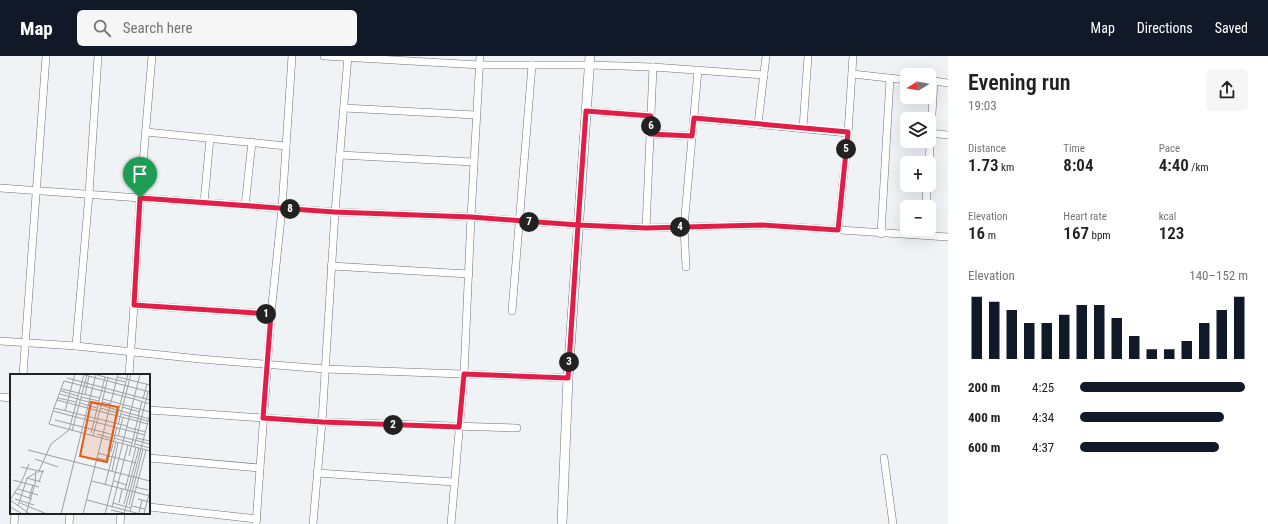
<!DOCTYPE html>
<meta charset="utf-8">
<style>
body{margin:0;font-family:"Roboto Condensed",sans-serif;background:#f6f6f6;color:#202124;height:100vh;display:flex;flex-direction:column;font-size:15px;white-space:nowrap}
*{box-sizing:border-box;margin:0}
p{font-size:13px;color:#757577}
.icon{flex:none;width:22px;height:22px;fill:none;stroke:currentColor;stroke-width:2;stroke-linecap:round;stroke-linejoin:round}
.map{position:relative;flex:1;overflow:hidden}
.drawer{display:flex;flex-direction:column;background:#fff;width:320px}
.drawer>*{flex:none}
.needle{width:26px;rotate:259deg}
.fabs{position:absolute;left:900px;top:12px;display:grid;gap:8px}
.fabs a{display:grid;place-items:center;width:36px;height:36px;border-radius:6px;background:#fff;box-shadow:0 4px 16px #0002;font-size:20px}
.pin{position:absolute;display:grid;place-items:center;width:34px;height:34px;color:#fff;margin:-41px -17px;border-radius:50% 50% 50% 0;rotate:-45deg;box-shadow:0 0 4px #0007}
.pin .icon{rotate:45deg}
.km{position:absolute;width:20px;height:20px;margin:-10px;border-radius:50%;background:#222;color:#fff;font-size:11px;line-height:20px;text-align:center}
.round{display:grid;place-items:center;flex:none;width:42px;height:42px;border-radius:6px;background:#f6f6f6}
.overview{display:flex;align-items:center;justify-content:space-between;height:68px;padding:0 20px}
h1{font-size:22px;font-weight:600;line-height:30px}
.figures{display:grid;grid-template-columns:repeat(3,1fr);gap:6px;height:68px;padding:4px 20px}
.figures div{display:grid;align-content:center}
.figures b{font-size:17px;font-weight:600}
.figures small{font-size:11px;font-weight:400}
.figures p{font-size:11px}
.chart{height:112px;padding:8px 20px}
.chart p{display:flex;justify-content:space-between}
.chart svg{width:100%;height:72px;margin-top:4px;stroke:#111827;stroke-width:6}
ul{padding:0 20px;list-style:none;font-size:13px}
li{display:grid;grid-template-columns:64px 48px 1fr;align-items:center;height:30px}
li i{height:10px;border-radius:5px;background:#111827}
header{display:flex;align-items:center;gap:24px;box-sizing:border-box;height:56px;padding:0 20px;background:#111827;color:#fff}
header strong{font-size:19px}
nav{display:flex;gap:22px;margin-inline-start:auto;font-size:14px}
.search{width:280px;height:36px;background:#f6f6f6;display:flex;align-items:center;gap:10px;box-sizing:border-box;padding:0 14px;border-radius:6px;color:#757577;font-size:15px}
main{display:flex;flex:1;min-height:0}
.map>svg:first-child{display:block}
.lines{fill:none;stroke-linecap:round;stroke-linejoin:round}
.minor-casing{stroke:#6e7275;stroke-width:8}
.tertiary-casing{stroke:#6e7275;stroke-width:10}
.minor{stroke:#fff;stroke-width:7}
.tertiary{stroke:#fff;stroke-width:9}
.route-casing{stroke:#fff;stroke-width:8}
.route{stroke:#e11d48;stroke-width:5}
.inset-road{fill:none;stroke:#9d9fa2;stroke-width:1}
.view{fill:#e8590c;fill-opacity:0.15;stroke:#e8590c;stroke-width:2}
.inset-edge{fill:none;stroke:#212223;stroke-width:2}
</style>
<header>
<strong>Map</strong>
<div class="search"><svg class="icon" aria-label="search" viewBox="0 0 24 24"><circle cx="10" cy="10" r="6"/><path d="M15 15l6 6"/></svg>Search here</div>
<nav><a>Map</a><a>Directions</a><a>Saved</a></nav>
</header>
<main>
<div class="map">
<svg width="948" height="468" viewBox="0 0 948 468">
<rect width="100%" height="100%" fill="#eff3f6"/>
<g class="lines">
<defs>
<g id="minor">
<polyline points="324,0 480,9 589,9 653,11 764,19"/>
<polyline points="852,18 907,24"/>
<polyline points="934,25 948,27"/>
<polyline points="344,52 476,59"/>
<polyline points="586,55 651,60"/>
<polyline points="694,62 848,77"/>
<polyline points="758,68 766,0"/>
<polyline points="803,72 808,0"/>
<polyline points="146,76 286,90"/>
<polyline points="930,77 948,79"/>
<polyline points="650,78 692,80"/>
<polyline points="340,99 473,106"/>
<polyline points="929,107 934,25 929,25"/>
<polyline points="0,132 335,156 471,161 578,169 646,172 762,169 948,181"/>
<polyline points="204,147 210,82"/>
<polyline points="245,150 252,86"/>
<polyline points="926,151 927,129"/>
<polyline points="646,172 653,11"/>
<polyline points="838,174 848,77 853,0"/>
<polyline points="881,178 890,23"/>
<polyline points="331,210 469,218"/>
<polyline points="686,211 684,171 698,14"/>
<polyline points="134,249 271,258"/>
<polyline points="512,255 532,9"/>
<polyline points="0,285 76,290 200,303 325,313 568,322"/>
<polyline points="76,290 89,138 98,0"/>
<polyline points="23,319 46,0"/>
<polyline points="129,319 134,249 140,142 152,0"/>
<polyline points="0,341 11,342"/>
<polyline points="149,354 322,366 517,372"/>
<polyline points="149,402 260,412"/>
<polyline points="884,402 893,468"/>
<polyline points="317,417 454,426"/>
<polyline points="149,451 257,463"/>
<polyline points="14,468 15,457"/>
<polyline points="69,468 70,457"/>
<polyline points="120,468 121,457"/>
<polyline points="256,468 271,258 282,152 292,0"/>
<polyline points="313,468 322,366 335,156 348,0"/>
<polyline points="451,468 464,318 471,161 480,0"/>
</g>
<polyline id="tertiary" points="562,468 568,322 590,0"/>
</defs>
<use href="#minor" class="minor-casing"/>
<use href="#tertiary" class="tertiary-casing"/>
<use href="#minor" class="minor"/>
<use href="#tertiary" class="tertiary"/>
</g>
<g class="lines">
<defs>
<polyline id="route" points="140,142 134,249 271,258 263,362 322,366 459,371 464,318 568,322 578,169 646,172 762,169 838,174 848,76 694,62 692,80 650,78 651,60 586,55 578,169 471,161 334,156 140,142"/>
</defs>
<use href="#route" class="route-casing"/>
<use href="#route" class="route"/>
</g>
<g transform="translate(10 318)">
<rect width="140" height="140" fill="#eff3f6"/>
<path class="inset-road" d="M71 0 140 18M87 1 115 8M98 3 92 28 101 30M108 3 140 11M57 4 140 26M52 15 90 24M51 17 68 22M50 20 140 45M75 21 79 2M71 23 89 27M48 24 66 28M93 25 140 38M124 25 140 30M133 25 137 10M47 26 138 50M70 29 87 34M112 33 130 38M44 34 39 50 140 77M90 34 108 39M43 37 135 61M55 37 65 0M111 40 138 47M45 46 140 70M108 51 121 0M117 52 44 34 54 7 124 25M116 53 136 58M62 57 77 1M81 59 95 3M87 60 101 64M83 62 92 28M108 62 113 44M104 64 122 69M126 64 140 67M125 70 140 74M124 73 138 18M18 76 140 107M98 77 118 0M101 78 107 53M88 79 126 89M119 82 132 27M87 84 96 86 97 82M25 85 48 93M11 93 34 98M102 97 108 69M28 99 41 70 59 56 74 0M17 104 31 108M3 106 29 113M82 107 140 122M104 107 117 111M29 108 33 96M95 111 106 68M125 113 138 116M8 115 28 121M115 116 126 73M5 119 22 125M19 124 23 111M5 125 24 131M128 125 140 128M0 126 11 109 19 90M0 126 20 140M77 126 130 140M10 129 37 140M103 129 121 134M109 129 112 115M114 130 129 74M119 131 133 75M8 132 17 104 26 99M122 132 135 135M0 133 11 139M102 133 118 71M101 136 114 139M120 137 136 76M129 139 132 126M16 140 25 110 26 97M51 140 86 0M73 140 108 0M95 140 130 0M114 140 140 40M134 140 140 116"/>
<path class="view" d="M81 28 108 33 97 88 70 82Z"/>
<rect width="140" height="140" class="inset-edge"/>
</g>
</svg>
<div class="fabs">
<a><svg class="needle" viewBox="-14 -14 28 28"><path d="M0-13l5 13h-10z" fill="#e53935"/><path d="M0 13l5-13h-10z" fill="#757577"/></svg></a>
<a><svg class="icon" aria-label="layers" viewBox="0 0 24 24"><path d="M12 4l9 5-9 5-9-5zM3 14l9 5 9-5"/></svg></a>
<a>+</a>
<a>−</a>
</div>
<div class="pin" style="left:140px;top:142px;background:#1e9e55"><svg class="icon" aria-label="arrive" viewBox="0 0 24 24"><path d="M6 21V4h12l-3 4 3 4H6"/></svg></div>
<b class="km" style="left:266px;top:258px">1</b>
<b class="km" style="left:393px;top:369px">2</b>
<b class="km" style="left:569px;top:306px">3</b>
<b class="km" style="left:680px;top:171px">4</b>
<b class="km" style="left:846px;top:93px">5</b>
<b class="km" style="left:651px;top:70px">6</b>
<b class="km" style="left:529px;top:166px">7</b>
<b class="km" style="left:290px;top:153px">8</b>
</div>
<section class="drawer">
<div class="overview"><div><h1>Evening run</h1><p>19:03</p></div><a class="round"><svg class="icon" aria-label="share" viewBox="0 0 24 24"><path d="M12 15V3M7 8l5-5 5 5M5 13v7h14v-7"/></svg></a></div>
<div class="figures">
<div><p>Distance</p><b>1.73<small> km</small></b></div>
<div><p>Time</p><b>8:04</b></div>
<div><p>Pace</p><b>4:40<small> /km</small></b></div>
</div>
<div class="figures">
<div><p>Elevation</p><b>16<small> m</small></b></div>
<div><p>Heart rate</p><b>167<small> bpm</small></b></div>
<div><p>kcal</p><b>123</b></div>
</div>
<div class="chart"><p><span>Elevation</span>140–152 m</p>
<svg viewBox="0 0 160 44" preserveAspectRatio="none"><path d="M5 44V6M15 44V9M25 44V14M35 44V22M45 44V22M55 44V17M65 44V11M75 44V11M85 44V19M95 44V30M105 44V38M115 44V38M125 44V33M135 44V22M145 44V14M155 44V6"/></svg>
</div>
<ul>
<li><b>200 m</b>4:25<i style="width:98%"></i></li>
<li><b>400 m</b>4:34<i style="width:86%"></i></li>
<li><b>600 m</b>4:37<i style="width:83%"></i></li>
</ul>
</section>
</main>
